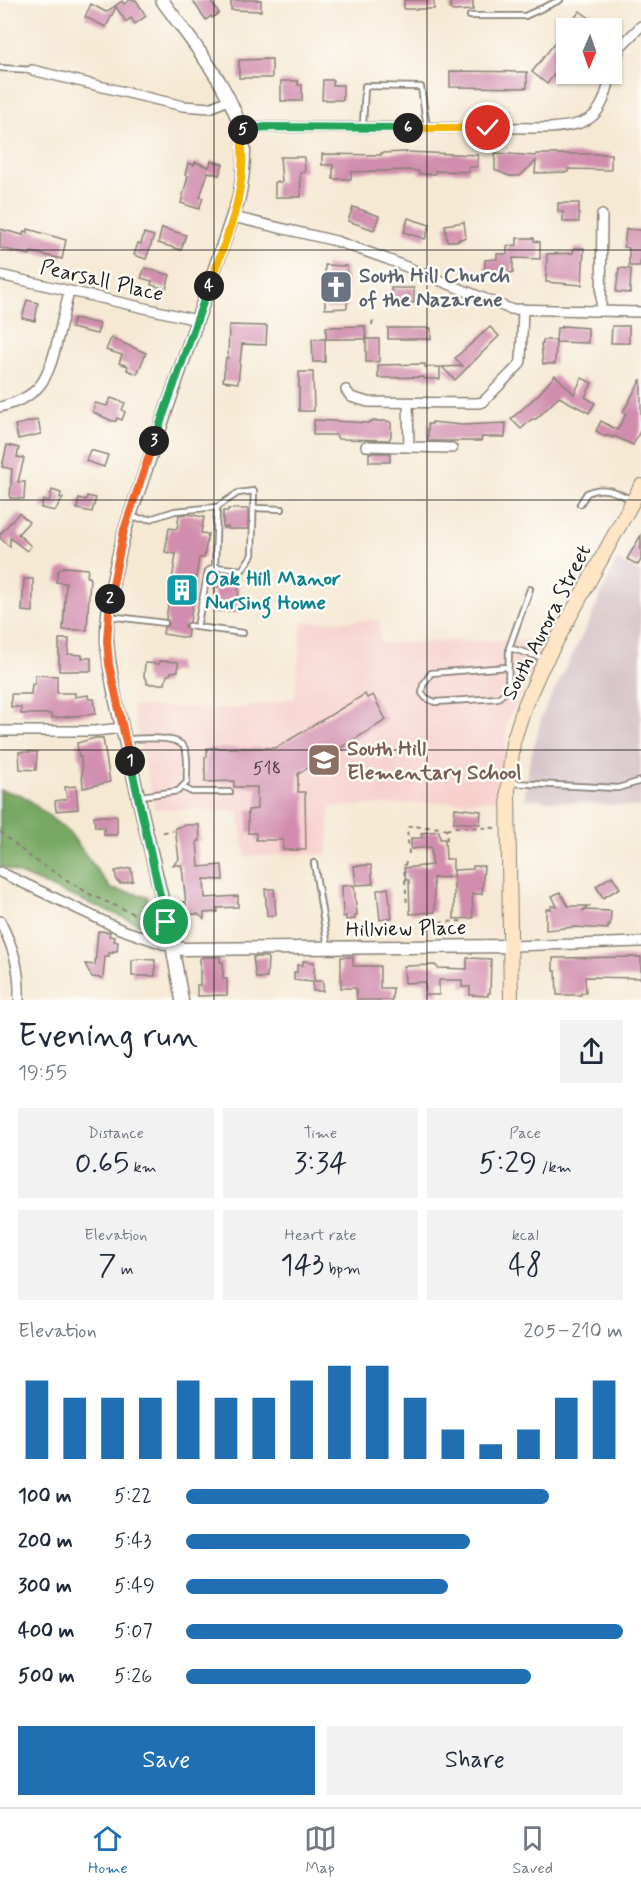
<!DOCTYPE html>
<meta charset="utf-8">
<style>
body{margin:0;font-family:Mynerve,sans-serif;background:#f2f2f3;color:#1f2937;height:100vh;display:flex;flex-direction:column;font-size:22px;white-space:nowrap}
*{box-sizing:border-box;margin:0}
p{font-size:20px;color:#747a83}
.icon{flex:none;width:33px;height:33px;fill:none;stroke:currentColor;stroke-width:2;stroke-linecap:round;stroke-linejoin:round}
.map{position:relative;height:1000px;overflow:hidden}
.details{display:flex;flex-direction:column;background:#fff;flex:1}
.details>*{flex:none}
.needle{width:39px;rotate:182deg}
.buttons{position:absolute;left:556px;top:18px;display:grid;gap:12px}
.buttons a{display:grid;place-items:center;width:66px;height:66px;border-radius:0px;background:#fff;box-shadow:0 2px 4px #0004;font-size:30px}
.pin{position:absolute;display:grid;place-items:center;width:51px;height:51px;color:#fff;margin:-26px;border:3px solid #fff;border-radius:50%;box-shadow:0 2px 6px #0007}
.km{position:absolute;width:30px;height:30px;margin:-15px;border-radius:50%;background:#222;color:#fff;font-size:16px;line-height:30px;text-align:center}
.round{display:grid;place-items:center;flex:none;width:63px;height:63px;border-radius:0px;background:#f2f2f3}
.headline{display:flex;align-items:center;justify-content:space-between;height:102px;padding:0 18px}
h1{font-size:33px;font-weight:600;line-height:45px}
.stats{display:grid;grid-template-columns:repeat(3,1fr);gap:9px;height:102px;padding:6px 18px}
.stats div{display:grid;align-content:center;border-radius:0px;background:#f2f2f3;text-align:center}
.stats b{font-size:30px;font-weight:600}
.stats small{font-size:16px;font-weight:400}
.stats p{font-size:16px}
.chart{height:168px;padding:12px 18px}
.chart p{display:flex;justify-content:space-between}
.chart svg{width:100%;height:108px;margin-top:6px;stroke:#1f6fb2;stroke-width:6}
.primary-button{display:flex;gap:12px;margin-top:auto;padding:12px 18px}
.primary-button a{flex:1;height:69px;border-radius:0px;background:#1f6fb2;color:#fff;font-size:24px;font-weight:600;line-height:69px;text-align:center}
.primary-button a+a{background:#f2f2f3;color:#1f2937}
ul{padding:0 18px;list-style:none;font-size:20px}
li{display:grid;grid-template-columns:96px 72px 1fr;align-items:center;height:45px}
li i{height:15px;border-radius:8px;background:#1f6fb2}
.menu{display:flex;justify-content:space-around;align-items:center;height:84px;border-top:2px solid #e0e1e3;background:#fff;font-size:16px;color:#747a83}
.menu a{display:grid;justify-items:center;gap:3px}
.menu .active{color:#1f6fb2}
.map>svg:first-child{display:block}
.built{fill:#f7d0cc}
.industrial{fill:#d2bec3}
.forest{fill:#78a863;stroke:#4a6240;stroke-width:1.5}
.building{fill:#d18dad}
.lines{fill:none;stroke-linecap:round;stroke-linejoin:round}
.service-casing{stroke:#898278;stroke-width:8}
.minor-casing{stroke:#898278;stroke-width:12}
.tertiary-casing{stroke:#898278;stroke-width:15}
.secondary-casing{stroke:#898278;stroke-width:16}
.path{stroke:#898278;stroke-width:2;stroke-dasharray:4.5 4.5;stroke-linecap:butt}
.service{stroke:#fff;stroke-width:4.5}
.minor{stroke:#fff;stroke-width:9}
.tertiary{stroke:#fff;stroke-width:12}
.secondary{stroke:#fde5c5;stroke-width:14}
.split-1-casing{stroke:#fff;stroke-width:12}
.split-2-casing{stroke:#fff;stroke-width:12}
.split-3-casing{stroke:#fff;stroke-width:12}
.split-4-casing{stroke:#fff;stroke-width:12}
.split-5-casing{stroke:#fff;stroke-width:12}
.split-6-casing{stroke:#fff;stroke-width:12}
.split-7-casing{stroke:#fff;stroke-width:12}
.split-1{stroke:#22a559;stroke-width:8}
.split-2{stroke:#f0652b;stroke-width:8}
.split-3{stroke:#f0652b;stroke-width:8}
.split-4{stroke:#22a559;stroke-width:8}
.split-5{stroke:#f5b400;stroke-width:8}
.split-6{stroke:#22a559;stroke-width:8}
.split-7{stroke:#f5b400;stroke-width:8}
.grid{fill:none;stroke:#1c1c1c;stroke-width:1.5;stroke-opacity:0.55}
.labels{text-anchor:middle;stroke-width:5;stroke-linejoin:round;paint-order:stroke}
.number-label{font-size:18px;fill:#493840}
.worship-label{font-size:21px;font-weight:bold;fill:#5b616d;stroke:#fdfcf7;text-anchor:start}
.street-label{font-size:21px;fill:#1c1c1c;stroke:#fdfcf7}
.culture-label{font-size:21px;font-weight:bold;fill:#0d838f;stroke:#fdfcf7;text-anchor:start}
.education-label{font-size:21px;font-weight:bold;fill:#785e54;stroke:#fdfcf7;text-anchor:start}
</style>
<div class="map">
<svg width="641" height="1000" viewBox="0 0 641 1000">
<rect width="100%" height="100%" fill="#fdfcf7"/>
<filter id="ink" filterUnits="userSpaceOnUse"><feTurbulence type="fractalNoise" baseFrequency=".0167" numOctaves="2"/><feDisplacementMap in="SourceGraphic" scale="12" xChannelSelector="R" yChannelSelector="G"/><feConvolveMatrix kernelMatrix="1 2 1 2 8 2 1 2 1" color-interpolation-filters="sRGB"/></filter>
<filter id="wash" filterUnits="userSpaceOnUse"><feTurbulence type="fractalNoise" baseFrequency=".008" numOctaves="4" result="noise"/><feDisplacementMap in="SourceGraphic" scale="24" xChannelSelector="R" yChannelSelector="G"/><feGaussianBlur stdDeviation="1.35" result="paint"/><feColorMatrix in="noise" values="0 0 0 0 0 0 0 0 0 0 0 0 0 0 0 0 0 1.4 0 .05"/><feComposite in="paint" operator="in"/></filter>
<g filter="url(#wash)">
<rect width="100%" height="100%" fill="#f6e9d4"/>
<polygon class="built" points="379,620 380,643 549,639 507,721 500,800 330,807 328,854 245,856 239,811 155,809 132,706 236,709 295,698 302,622"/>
<polygon class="industrial" points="616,560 641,573 641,807 524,799 529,764 543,713 588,624"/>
<polygon class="forest" points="0,790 22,795 69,832 111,889 147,896 155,931 0,866"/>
<g id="blocks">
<g class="building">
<polygon points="130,0 136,0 146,16 135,24 131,18 126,22 116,7 106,27 85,17 91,4 106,12 122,1 124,4"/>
<polygon points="192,0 210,0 219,13 212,18 211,16 206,20"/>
<polygon points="231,0 261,0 261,11 231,10"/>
<rect x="404" y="0" width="30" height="9"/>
<polygon points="451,0 473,0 473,10 453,11 450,9"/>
<polygon points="580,11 595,22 590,28 567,28 567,58 547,84 532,72"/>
<polygon points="272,59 272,78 239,78 239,60"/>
<polygon points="450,71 527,72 527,88 450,87"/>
<polygon points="323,80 333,80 333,85 343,85 343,100 322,100"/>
<polygon points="281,81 298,81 298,85 302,85 302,101 281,101"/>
<polygon points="407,152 478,155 477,167 469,167 469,172 435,171 435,174 419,174 419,171 407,170 351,172 351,179 333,179 333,165 322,165 322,154 381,155 381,153"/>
<polygon points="495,153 536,156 536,154 611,154 611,170 568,169 568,172 535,173 536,161 520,176 509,176 495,170"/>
<polygon points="280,157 304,157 305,172 300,172 301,197 275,197 275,182 282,182"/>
<polygon points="211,161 223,164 219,175 208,172 200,197 203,198 199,209 181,203 188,176 185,175 188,163 194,165 195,162 209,167"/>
<polygon points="558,203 579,203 579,222 563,222 563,212 558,212"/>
<polygon points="353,207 379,216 374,230 348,221"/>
<polygon points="408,218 430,225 425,239 404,232"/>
<polygon points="464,222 466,238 459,239 459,241 447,241 445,225"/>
<polygon points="162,228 186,235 181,250 158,243"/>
<polygon points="0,229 23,235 24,231 28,232 28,229 66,240 62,259 31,252 30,255 0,248"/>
<polygon points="626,229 641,230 640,266 629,266 629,248 624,247"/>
<polygon points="144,233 154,236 146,259 134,255 138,243 141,244"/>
<polygon points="517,238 534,238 534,241 540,242 540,259 513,258 513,273 485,271 485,260 497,259 497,254 507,254 507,246 517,245"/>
<polygon points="574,248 584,248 582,285 546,282 547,254 573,253"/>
<polygon points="325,265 347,266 347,308 325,309"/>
<polygon points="145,268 170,275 166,289 151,285 152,281 141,278"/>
<polygon points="619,268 631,269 630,293 616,292"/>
<rect x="391" y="288" width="23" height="15"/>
<polygon points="27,300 38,303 35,321 22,318"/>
<polygon points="74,318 100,324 97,334 71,328"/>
<polygon points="229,325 267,326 266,345 242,344 238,383 223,381 226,358 228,358"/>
<polygon points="365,326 366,339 326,339 326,327"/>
<polygon points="562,326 588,328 588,343 556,342 557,328 562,328"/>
<polygon points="612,326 629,326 629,343 611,343"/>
<polygon points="490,327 499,336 455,380 442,367 463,366 455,358"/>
<rect x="388" y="328" width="43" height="11"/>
<polygon points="111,338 146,353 137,374 127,370 128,366 119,363 122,355 106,350"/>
<polygon points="312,339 325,339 325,362 313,362"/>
<rect x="366" y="339" width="13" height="23"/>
<polygon points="543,340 556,340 555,364 543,364 541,344 543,344"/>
<polygon points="425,364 425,367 440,367 440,379 424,379 424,377 378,378 378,365"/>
<polygon points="299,372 313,372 314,411 299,411"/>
<polygon points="555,375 574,394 582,378 592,383 585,397 595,403 589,413 559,397 536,419 532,419 521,429 511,419 538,395"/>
<polygon points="641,379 641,429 633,445 614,436 613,438 607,435 606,437 596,431 601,421 617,430 626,414 623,412"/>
<polygon points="111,398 125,403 122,410 125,412 122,420 117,418 116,421 112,421 93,412 95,403 107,406"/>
<polygon points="38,420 41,434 18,439 15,425"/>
<polygon points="314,420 368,423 371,421 388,421 391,423 391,436 389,440 338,439 336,435 313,435"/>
<polygon points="432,422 462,425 506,423 505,437 482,437 481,441 428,441 428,424 432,424"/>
<polygon points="7,445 19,448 17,457 24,458 18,482 25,482 24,499 10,498 12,469 2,467"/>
<polygon points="90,450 108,455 104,467 86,461"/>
<rect x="369" y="453" width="21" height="9"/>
<polygon points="52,490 61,493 60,498 63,498 55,511 41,508 43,500 49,501"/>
<polygon points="87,496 96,498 92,512 77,509 79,498 86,500"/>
<polygon points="228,509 248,509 248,529 228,529 228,527 223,528 223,511 228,511"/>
<polygon points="19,513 29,522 18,534 31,546 27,551 10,538 10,547 0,538 0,534"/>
<polygon points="188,514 204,517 201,533 208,534 204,558 199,558 190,622 185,625 188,630 187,638 163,634 164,627 169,624 166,619 176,554 165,552 169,528 177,529 179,515"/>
<polygon points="641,535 641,560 638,565 627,559"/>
<polygon points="64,567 88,569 87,577 90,577 87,630 63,630 66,583 56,582 58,571"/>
<polygon points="226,574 238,574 239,611 214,611 214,587 219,587 219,577 226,577"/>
<polygon points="24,579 33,579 33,612 22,611"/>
<polygon points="59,639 69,639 68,654 82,655 82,658 91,658 91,671 59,671"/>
<polygon points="159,661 178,662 178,671 171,672 170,675 167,675 165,684 147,684 147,680 144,677 145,663 159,664"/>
<polygon points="35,675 57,676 57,693 75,693 75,697 88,695 89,699 94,699 96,714 52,718 51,714 21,714 21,707 11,707 11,694 31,694 32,684 35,684"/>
<polygon points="365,694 367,698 373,695 386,720 298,774 298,792 305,792 306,850 283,850 283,840 256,840 256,833 248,833 248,810 257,809 257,787 234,787 234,781 205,782 205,757 207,757 207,748 276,748"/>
<polygon points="95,738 103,738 110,782 83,788 81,757 79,757 77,743"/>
<polygon points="19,752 37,752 36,770 20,769"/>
<polygon points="76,786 78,809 56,811 55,801 67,799 65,787"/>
<polygon points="455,808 481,811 480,824 454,822"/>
<polygon points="94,816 117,816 117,835 104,835 104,827 95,827"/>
<polygon points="185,825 199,825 200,841 197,841 199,867 222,865 223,880 204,879 205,898 238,896 238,907 217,908 218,912 204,913 204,919 198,914 187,914 182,867 181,865 173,865 179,859 175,828"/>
<polygon points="439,831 440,839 445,839 446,859 453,859 453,877 433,878 435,912 410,914 409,880 406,880 404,868 432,865 431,847 411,849 411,838 422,838 421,833"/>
<polygon points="371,865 373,884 356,885 354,866"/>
<polygon points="473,866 484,866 482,894 472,894 473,918 454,919 454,870 473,869"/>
<polygon points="131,868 133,881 120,884 120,882 117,882 115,871"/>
<polygon points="612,876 620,888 603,898 596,886"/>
<polygon points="354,885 357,915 355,915 355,919 346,920 346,916 343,917 342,886"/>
<polygon points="388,888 392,918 380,920 377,890"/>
<polygon points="265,889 274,889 276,915 267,916"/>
<polygon points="560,892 568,906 589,906 583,910 611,911 610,926 608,926 608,929 575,927 546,930 546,909 551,909 551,906 557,906 552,896"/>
<polygon points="98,931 110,932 109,936 115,937 114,941 118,942 117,951 113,951 113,953 109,953 109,956 105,956 103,978 92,977 85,964 95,965"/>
<polygon points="203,957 220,957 220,962 223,962 223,979 227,979 227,995 197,996 197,985 200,985 200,959"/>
<polygon points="253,957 268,957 267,978 256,978"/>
<polygon points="341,957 353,957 353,966 380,966 380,988 393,988 392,1000 357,1000 356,988 341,988"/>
<polygon points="641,957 641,978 585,977 586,993 581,993 581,995 557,995 556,971 553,971 553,958"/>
<polygon points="467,958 491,959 490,993 488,993 488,996 470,995 470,987 462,987 462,980 439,980 439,995 426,995 425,982 405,983 404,966 435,965 438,968 467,969"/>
<polygon points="139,959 155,960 155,976 132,976 132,960"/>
<polygon points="303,961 314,962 314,981 323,981 323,991 313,991 313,982 294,980 294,972 297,972 297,965 303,965"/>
</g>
</g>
</g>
<g filter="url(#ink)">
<use href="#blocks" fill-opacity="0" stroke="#898278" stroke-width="1.5"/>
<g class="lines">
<defs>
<g id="service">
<polyline points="470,16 525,16 560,0"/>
<polyline points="0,68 32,70"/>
<polyline points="363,126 365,86 421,87 427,128"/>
<path d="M580 504 587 493C603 485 615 492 630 499"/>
<polyline points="255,508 282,509"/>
<polyline points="131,518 150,519 175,511 217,507 215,567 208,571 197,627"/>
<polyline points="215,567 242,570 252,555 254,491 238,493 217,507"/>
<polyline points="109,616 165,623"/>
<polyline points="189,626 243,633"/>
<polyline points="509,648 530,589"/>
<polyline points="508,667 431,673 423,685 422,693 426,698 435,702 498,698 508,690 509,648 544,658"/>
<path d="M127 739C140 739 179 734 185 749 189 757 186 773 187 782L178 791 141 796"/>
<polyline points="510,783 618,788 641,781"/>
<polyline points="182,787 192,792 230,792"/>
<polyline points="314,863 328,947"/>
</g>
<g id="minor">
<polyline points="612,68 621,46 641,26"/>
<polyline points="32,70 183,106 210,108 230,99"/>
<path d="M240 130 265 127 550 128C594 124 601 117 611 74"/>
<polyline points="233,217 336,241 387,259 510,309 641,312"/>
<polyline points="0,275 197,320"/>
<polyline points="601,311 602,215"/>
<polyline points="346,390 351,397 368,402 477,403 483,402 519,365 521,361 523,309"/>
<polyline points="408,403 409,447"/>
<path d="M0 407C40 397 48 380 57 342 61 325 65 308 69 292"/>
<polyline points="366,446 452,448"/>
<polyline points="0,731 95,731 122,728"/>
<polyline points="0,872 120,929 172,947"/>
<path d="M0 921C14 949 20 968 19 1000"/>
<polyline points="510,946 641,942"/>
</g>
<g id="tertiary">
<path d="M162 0C191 42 241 97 244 150 244 167 242 184 238 201L125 530C116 566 106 604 107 641 108 660 112 678 115 697L169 929 182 1000"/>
<polyline points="172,947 184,949 510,946"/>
</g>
<polyline id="secondary" points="511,1000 508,790 513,742 525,705 540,671 641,486"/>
</defs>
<use href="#service" class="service-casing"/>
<use href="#minor" class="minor-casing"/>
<use href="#tertiary" class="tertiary-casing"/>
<use href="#secondary" class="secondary-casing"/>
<g class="path">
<polyline points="372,325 373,317"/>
<polyline points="446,830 456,827 496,828"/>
<polyline points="0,832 33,859 91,895 157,924"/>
<polyline points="163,832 173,831"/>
<polyline points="409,854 407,828 410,826 442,828 446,830 447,841"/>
<polyline points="406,862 404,867 407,906"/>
<polyline points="177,906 184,905 184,901"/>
<polyline points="441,933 441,922 465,921"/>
</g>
<use href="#service" class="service"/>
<use href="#minor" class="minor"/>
<use href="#tertiary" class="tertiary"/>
<use href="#secondary" class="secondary"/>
</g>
</g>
<g class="lines" filter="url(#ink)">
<defs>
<polyline id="split-1" points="130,761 166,922"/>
<polyline id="split-2" points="110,599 107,641 109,664 130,761"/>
<polyline id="split-3" points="110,599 124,530 154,441"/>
<polyline id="split-4" points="154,441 209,286"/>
<path id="split-5" d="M209 286C228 235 250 185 240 130H243"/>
<polyline id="split-6" points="243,130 266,127 408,128"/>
<polyline id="split-7" points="408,128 488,128"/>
</defs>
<use href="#split-1" class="split-1-casing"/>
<use href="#split-2" class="split-2-casing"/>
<use href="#split-3" class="split-3-casing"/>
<use href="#split-4" class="split-4-casing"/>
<use href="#split-5" class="split-5-casing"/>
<use href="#split-6" class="split-6-casing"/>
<use href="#split-7" class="split-7-casing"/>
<use href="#split-1" class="split-1"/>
<use href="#split-2" class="split-2"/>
<use href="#split-3" class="split-3"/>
<use href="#split-4" class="split-4"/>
<use href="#split-5" class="split-5"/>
<use href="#split-6" class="split-6"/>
<use href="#split-7" class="split-7"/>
</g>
<path class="grid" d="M214 0V1000M427 0V1000M0 250H641M0 500H641M0 750H641"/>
<defs>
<symbol id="church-square" viewBox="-11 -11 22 22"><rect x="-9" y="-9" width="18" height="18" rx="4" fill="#6b7280" stroke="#fdfcf7"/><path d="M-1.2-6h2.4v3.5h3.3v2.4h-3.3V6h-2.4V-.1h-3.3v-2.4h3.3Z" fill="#fff"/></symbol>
<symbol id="building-square" viewBox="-11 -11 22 22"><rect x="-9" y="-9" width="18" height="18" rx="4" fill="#0f9aa8" stroke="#fdfcf7"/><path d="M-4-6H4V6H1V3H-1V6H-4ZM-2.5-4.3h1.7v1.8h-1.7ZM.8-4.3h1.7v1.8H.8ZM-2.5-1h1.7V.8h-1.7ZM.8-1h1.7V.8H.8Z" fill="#fff"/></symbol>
<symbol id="school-square" viewBox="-11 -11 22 22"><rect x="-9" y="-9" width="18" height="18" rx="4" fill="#8d6e63" stroke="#fdfcf7"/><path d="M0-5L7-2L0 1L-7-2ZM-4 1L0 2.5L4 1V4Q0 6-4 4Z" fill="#fff"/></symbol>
</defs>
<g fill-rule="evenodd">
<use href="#church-square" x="317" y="268" width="38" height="38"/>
<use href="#building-square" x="163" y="571" width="38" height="38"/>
<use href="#school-square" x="305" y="741" width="38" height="38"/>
</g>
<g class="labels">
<g class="number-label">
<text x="267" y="774">518</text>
</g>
<g class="worship-label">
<text x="359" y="282">South Hill Church<tspan x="359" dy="24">of the Nazarene</tspan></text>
</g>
<g class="street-label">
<text transform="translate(102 280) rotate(13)" y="7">Pearsall Place</text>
<text transform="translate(546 622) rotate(-63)" y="7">South Aurora Street</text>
<text transform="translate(406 928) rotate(-1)" y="7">Hillview Place</text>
</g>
<g class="culture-label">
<text x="205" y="585">Oak Hill Manor<tspan x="205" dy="24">Nursing Home</tspan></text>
</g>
<g class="education-label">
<text x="347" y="755">South Hill<tspan x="347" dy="24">Elementary School</tspan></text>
</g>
</g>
</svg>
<div class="buttons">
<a><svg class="needle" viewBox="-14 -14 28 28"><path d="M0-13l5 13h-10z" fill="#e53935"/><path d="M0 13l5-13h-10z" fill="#747a83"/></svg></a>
</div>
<div class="pin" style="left:166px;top:922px;background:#1e9e55"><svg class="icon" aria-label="arrive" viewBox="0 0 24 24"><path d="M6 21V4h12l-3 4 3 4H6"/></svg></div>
<div class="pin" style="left:488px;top:128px;background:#d93025"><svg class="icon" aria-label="check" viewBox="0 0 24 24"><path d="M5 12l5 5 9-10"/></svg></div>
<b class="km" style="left:130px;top:761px">1</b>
<b class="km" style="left:110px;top:599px">2</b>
<b class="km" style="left:154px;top:441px">3</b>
<b class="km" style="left:209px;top:286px">4</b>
<b class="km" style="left:243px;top:130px">5</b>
<b class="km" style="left:408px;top:128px">6</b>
</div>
<section class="details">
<div class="headline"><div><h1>Evening run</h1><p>19:55</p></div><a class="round"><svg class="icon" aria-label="share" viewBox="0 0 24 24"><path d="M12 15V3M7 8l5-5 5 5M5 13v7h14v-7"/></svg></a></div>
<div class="stats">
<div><p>Distance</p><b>0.65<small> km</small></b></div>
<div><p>Time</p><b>3:34</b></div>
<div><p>Pace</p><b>5:29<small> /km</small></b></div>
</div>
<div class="stats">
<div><p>Elevation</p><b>7<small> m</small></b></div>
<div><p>Heart rate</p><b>143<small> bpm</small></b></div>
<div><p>kcal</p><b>48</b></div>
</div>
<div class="chart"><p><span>Elevation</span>205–210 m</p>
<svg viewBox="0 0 160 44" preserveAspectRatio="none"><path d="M5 44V12M15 44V19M25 44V19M35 44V19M45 44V12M55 44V19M65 44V19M75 44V12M85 44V6M95 44V6M105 44V19M115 44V32M125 44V38M135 44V32M145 44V19M155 44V12"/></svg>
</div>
<ul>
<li><b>100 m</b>5:22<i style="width:83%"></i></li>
<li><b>200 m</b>5:43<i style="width:65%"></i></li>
<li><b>300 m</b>5:49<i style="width:60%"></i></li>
<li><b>400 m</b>5:07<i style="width:100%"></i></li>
<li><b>500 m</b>5:26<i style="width:79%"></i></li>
</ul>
<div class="primary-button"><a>Save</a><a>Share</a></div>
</section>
<nav class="menu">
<a class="active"><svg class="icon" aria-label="home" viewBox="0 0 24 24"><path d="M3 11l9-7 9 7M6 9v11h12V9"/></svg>Home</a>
<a><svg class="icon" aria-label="map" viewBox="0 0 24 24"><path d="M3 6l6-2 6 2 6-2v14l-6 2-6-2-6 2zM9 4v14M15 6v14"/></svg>Map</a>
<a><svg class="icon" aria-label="saved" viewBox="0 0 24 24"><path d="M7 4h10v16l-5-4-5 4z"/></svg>Saved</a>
</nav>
